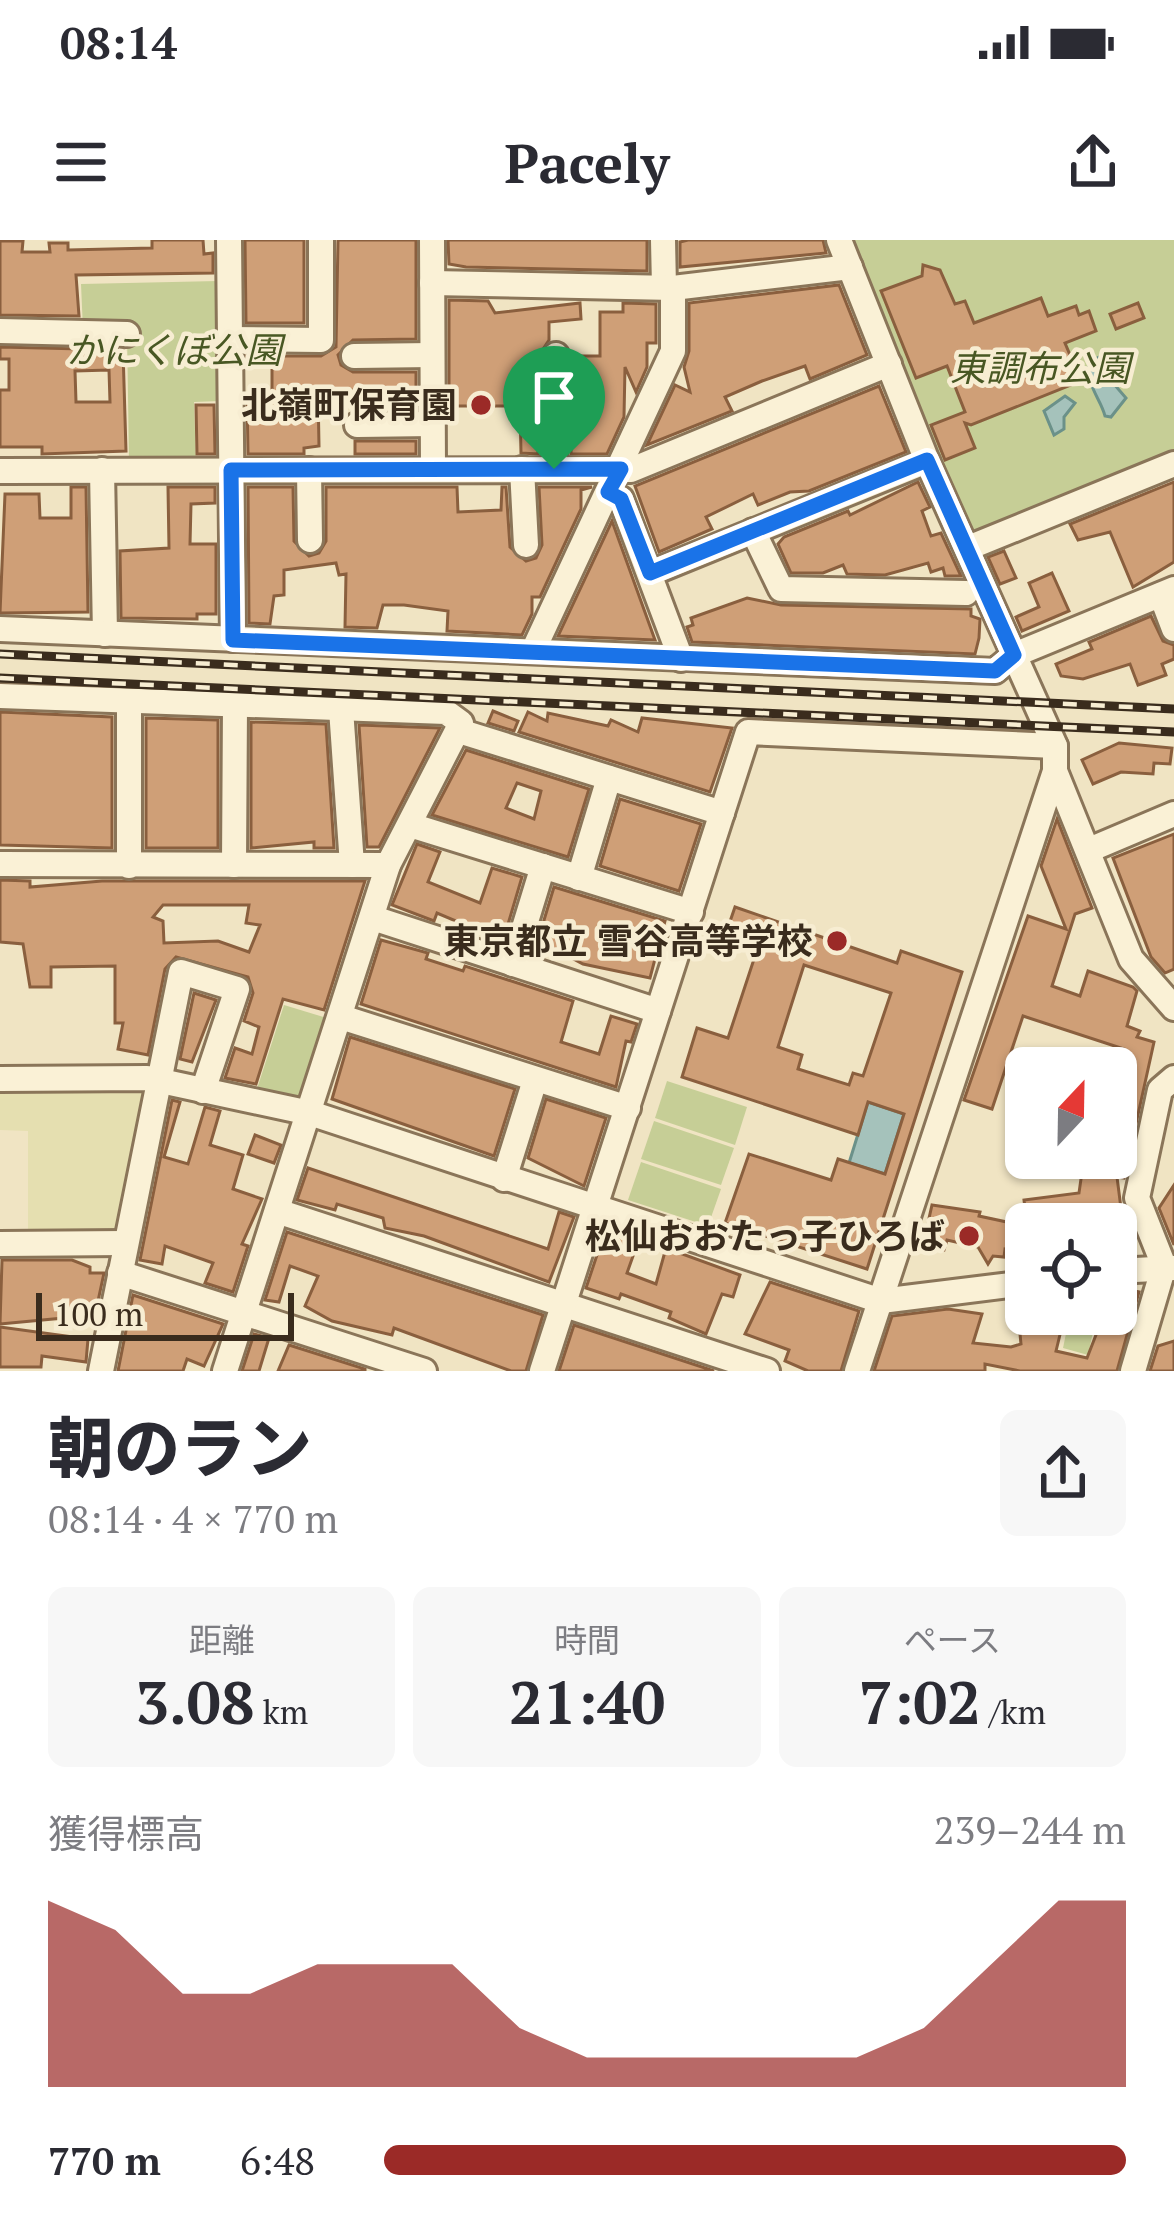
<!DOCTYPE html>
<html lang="ja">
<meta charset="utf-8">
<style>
body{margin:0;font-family:"PT Serif","Noto Sans JP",serif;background:#f7f7f7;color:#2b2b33;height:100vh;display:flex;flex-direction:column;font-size:45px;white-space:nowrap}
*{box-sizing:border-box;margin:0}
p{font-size:39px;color:#7c7c81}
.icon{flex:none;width:66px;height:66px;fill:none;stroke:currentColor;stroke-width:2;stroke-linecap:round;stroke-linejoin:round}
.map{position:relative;height:1131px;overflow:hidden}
.details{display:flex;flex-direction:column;background:#fff;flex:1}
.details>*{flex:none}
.needle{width:78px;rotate:22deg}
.fabs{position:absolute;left:1005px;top:807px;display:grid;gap:24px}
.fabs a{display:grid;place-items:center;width:132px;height:132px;border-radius:18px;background:#fff;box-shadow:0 3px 9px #0004;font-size:60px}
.scale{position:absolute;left:36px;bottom:30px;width:258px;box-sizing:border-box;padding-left:12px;border:6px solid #3a2c1d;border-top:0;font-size:33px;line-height:42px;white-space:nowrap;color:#3a2c1d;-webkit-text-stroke:9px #f7edd2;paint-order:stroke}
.pin{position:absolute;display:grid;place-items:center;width:102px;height:102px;color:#fff;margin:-123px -51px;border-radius:50% 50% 50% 0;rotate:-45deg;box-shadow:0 0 12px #0007}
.pin .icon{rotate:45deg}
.round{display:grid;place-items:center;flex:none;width:126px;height:126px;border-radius:18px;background:#f7f7f7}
.overview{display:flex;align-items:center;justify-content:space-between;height:204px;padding:0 48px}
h1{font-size:66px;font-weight:800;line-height:90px}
.metrics{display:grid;grid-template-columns:repeat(3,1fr);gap:18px;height:204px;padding:12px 48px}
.metrics div{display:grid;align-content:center;border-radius:18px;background:#f7f7f7;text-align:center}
.metrics b{font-size:60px;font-weight:800}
.metrics small{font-size:33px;font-weight:400}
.metrics p{font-size:33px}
.chart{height:336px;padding:24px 48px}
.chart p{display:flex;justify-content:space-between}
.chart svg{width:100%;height:216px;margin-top:12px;fill:#9b2a27;opacity:.7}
ul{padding:0 48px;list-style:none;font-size:39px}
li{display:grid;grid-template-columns:192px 144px 1fr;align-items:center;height:90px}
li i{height:30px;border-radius:15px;background:#9b2a27}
.status{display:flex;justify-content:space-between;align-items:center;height:84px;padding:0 60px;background:#fff;direction:ltr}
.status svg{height:33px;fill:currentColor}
header{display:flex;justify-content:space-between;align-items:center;height:156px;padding:0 48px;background:#fff;font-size:54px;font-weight:800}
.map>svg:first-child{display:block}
.farmland{fill:#e5dfb0}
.green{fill:#c6ce96}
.water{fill:#a5c2bb;stroke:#6b9189;stroke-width:3}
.building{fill:#cf9f77;stroke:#8a5f3e;stroke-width:3;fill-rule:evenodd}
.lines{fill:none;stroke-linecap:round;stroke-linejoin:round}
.minor-casing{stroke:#8a7559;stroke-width:30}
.minor{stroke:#faf1d6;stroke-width:24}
.rail-casing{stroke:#3a2c1d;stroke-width:9}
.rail{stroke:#f7edd2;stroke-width:4.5;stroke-dasharray:14;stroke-linecap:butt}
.route-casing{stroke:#fff;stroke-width:24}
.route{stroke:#1a73e8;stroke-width:15}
.poi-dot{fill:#9b2a27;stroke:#f7edd2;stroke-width:4.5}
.labels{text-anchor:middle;stroke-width:9;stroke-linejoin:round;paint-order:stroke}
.park-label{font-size:36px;font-style:italic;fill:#485723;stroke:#f7edd2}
.poi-label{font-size:36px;font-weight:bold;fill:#3a2c1d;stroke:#f7edd2;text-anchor:end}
</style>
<div class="status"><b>08:14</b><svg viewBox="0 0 49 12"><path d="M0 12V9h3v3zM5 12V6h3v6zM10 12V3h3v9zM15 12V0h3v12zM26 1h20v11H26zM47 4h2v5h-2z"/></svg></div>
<header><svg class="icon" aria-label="menu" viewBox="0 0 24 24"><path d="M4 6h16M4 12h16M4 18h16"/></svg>Pacely<svg class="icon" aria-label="share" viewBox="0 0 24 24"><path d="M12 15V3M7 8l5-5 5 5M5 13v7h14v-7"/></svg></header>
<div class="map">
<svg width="1174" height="1131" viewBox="0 0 1174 1131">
<rect width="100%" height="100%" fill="#f0e4c3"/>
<polygon class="farmland" points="147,849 121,999 28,997 28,891 0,890 0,850"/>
<g class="green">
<polygon points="851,0 1174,0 1174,213 978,292 962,287"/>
<polygon points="218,41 220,161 194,162 196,223 129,222 127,91 83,90 81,44"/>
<polygon points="284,765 330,779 302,863 256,852"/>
<polygon points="667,841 747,867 735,905 655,878"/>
<polygon points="654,881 734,908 721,945 641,919"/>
<polygon points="641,922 721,949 708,986 628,960"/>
<polygon points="1070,1074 1097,1074 1088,1115 1063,1108"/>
</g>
<g class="water">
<path d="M1101 116 1113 123V143L1126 158 1111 177 1105 176C1101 159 1084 143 1090 122Z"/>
<polygon points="1065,156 1075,163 1064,177 1064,189 1054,195 1044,171"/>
<polygon points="868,862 904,874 885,934 849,923"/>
</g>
<g class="building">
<polygon points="152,0 203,0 204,14 213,13 213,33 76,35 79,76 0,75 0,1 23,1 22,12 50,12 49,3 68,3 68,10 152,8"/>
<polygon points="245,0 304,0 304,83 246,83"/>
<polygon points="338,0 416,0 416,99 353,100 338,115 341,125 353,132 416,132 416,168 355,169 355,150 318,151 319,206 304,208 304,214 248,214 247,155 272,154 272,123 247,122 247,116 321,116 336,107"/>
<polygon points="448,0 647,0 647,31 466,27 449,24"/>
<polygon points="823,0 826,13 680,27 680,2 688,0"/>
<polygon points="923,25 940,30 955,64 965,61 974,83 1041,58 1048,76 1076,66 1079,75 1089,71 1096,91 1065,103 1081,141 971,185 965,183 975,208 945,220 931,185 965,172 947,126 916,138 881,51 922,36"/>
<polygon points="839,45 867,115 810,139 805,126 762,141 725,157 732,171 647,205 675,145 690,152 684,127 689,111 689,63"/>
<polygon points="449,60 488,61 495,73 580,63 581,79 549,82 549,100 540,114 538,214 521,213 520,166 449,166"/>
<polygon points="623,63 656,64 656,103 647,103 647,127 636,152 625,127 624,177 607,214 571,214 572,116 600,116 600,72 623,72"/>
<polygon points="1138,63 1144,78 1116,89 1110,74"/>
<path d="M0 107 123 110 126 211 42 214V207H0V150H9V119H0ZM109 130 110 162H76L75 131Z"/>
<polygon points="879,146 906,212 809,251 790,252 758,265 753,254 706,277 712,289 659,312 635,246"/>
<polygon points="196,165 214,165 215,214 197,214"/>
<rect x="355" y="201" width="61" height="13"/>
<polygon points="918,242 930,267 922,271 931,296 941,293 961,336 945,336 943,328 931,332 928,323 885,335 847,334 843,325 823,333 791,333 778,304 784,297 848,271 850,275"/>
<polygon points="1174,242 1174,322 1133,347 1110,292 1078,300 1070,284"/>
<polygon points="71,247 86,247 88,372 0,373 5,254 39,254 40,278 71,278"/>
<polygon points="168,247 215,247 215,263 191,264 190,304 216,304 216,374 197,374 197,379 121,378 120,311 169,308"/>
<polygon points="248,247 293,247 294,301 309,316 319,313 326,301 326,247 457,247 458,272 501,270 502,247 506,247 510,307 526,321 536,318 542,305 539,247 592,247 581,250 581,269 540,357 532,357 532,374 522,395 447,391 448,371 404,365 383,365 377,388 345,387 346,334 339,335 336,323 284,330 284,355 274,356 270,384 249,383"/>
<polygon points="612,281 655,400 558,396"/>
<polygon points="1004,311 1016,338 1000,344 988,317"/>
<polygon points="1052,333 1069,371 1022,391 1016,377 1039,367 1029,343"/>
<polygon points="747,358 781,365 971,369 971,376 980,379 979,398 975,414 692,402 687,387 693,385 691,378"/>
<polygon points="1151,376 1163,401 1174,405 1174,419 1162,424 1166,435 1138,445 1130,424 1083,439 1061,436 1056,424 1092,409 1089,402"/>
<polygon points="493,471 518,481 514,491 488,483"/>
<polygon points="0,472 112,477 112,608 0,605"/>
<polygon points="528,472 547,481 548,473 608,486 611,480 638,492 642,478 732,488 710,552 519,492"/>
<polygon points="146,478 218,480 218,608 146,608"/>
<polygon points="251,482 326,484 334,608 314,608 314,602 251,608"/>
<polygon points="359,485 440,488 379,607 367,607"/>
<polygon points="1119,503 1172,508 1170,524 1154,523 1153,534 1121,532 1093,544 1082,520"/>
<path d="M466 510 589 549 568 617 432 575ZM517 543 541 551 534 579 506 568Z"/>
<polygon points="620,559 701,584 679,651 600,626"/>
<polygon points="1057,579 1092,668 1075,674 1052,746 1080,756 1088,731 1133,747 1137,751 1127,786 1140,791 1137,797 1154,802 1124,938 1117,937 1123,984 1027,984 1024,960 1079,953 1084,918 1116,918 1116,841 1124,809 1023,776 992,869 964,860 1028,676 1066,689 1041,626"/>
<polygon points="1174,594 1174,729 1165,733 1151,717 1113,618"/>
<polygon points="417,604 440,612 428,642 480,663 492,628 522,637 503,701 437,673 434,681 392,665"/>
<path d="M0 640 30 641V647L102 641H365L324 770 283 759 256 844 225 838 235 808 252 814 259 787 244 781 253 753 248 737 176 717 165 729 148 815 118 809 123 783H115V726L51 727V747H30L23 704 0 702ZM163 665H249L246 683 260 685 249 712 218 701 164 703 163 681 153 677Z"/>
<polygon points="554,647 665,681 650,738 583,724 538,700"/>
<path d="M735 667 897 723 901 711 962 732 867 1029 725 983 749 914 831 940 838 919 885 934 904 874 868 862 858 895 682 837 697 788 728 798 758 707 725 696ZM804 725 891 753 863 836 853 833 849 845 798 829 802 815 778 807Z"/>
<polygon points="381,700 428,713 426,719 463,731 465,726 573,761 561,802 599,814 611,776 637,784 631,802 626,801 616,847 361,764"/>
<polygon points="194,753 216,760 192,822 180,819"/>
<polygon points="350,797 515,849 494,916 332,859"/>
<polygon points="546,859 606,878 584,946 528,918"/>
<polygon points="172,860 180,862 164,917 188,924 205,867 220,871 210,905 243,915 233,949 262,959 242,1004 248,1006 233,1052 205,1043 213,1023 165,1006 162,1024 140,1020"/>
<polygon points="255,895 281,905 274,923 248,914"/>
<polygon points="308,928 548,1009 559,972 574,977 549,1042 424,996 385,988 383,978 337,964 335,970 297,960"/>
<polygon points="1174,945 1174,1005 1159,968"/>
<polygon points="932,965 980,972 979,976 1016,984 1010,1010 1005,1009 1004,1017 993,1016 988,1024 978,1007 947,1000 944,1010 923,1005"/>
<polygon points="605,991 638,1002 627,1033 656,1044 666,1008 740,1035 733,1057 722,1054 706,1094 669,1078 671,1072 621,1054 619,1059 586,1048"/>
<polygon points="287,992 543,1075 526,1131 511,1131 394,1088 392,1095 332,1081 305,1066 318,1036 290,1026 279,1062 265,1060"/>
<polygon points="2,1020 72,1020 90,1027 90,1033 104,1033 95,1075 0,1084"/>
<polygon points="770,1042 859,1071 841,1131 808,1131 785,1121 789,1110 745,1094"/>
<polygon points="1116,1047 1139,1052 1117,1131 1020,1131 985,1124 985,1131 874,1131 892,1076 948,1069 982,1074 973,1103 1011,1107 1021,1104 1018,1074 1065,1074 1056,1111 1087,1118 1101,1082 1116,1088"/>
<polygon points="133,1055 223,1084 204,1126 187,1119 183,1131 118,1131"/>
<polygon points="574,1085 714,1131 559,1131"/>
<polygon points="0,1087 88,1099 86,1122 42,1116 41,1127 0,1127"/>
<polygon points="254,1094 269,1098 259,1131 242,1131"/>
<polygon points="1174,1101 1174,1131 1150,1131 1158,1106"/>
<polygon points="289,1105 365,1129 365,1131 278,1131"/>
</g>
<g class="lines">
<defs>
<g id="minor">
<polyline points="229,0 233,399"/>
<polyline points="432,0 433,229"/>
<polyline points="663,0 664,47"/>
<polyline points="839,0 927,221 1055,506 1055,531 857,1131"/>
<polyline points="432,43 673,48 850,27"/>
<polyline points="0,91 127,94"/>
<polyline points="230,99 321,100 321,0"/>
<polyline points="354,116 432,115"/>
<polyline points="357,185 432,184"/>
<polyline points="522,229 526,305"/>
<polyline points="554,229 556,115"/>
<polyline points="102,230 105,394"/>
<polyline points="309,230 310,300"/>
<polyline points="0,231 631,230 889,124"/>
<polyline points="608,252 621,259 681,419"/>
<polyline points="753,291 781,349 966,353"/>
<polyline points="968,308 1174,224"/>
<polyline points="651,333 927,221"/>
<polyline points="1161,355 1174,389"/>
<polyline points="0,389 995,431 1014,415 1174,349"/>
<polyline points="533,411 673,111 673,48"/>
<polyline points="0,456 446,472 461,483 388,625 225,1131"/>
<polyline points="341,469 352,625"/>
<polyline points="459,491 722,573"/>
<polyline points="1055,531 1131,719 1174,768"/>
<polyline points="410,585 691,672"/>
<polyline points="1089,610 1174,574"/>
<polyline points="0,624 388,625"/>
<polyline points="234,625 235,466"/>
<polyline points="129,626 129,461"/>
<polyline points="579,638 609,538"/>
<polyline points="373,678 658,771"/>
<polyline points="513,724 543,626"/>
<polyline points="341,777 628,868"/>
<polyline points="0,839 147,838 310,873 881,1061 1026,1043"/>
<polyline points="504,939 535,840"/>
<polyline points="277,971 767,1131"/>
<polyline points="0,1004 125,1003"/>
<polyline points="1116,1031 1174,1028"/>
<polyline points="120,1033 424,1131"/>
<polyline points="101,1131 181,732 237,749 203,851"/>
<polyline points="542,1131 748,492 1055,506"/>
<polyline points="1133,1131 1164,1026 1137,958 1160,850 1174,838"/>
</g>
</defs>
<use href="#minor" class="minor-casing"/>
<use href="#minor" class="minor"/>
<defs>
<g id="rail">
<polyline points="0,414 1174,469"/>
<polyline points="0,438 1174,492"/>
</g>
</defs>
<use href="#rail" class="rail-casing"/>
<use href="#rail" class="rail"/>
</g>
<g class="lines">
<defs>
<polygon id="route" points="927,220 1014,415 995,431 233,400 231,230 621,229 608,252 621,259 650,333"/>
</defs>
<use href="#route" class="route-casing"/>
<use href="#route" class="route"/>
</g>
<g class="poi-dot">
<circle cx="481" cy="165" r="12"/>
<circle cx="837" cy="701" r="12"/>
<circle cx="969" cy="996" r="12"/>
</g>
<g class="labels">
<g class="park-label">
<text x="174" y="123">かにくぼ公園</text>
<text x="1040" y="141">東調布公園</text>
</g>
<g class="poi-label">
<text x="457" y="178">北嶺町保育園</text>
<text x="813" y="714">東京都立 雪谷高等学校</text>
<text x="945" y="1009">松仙おおたっ子ひろば</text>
</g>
</g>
</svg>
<div class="fabs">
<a><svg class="needle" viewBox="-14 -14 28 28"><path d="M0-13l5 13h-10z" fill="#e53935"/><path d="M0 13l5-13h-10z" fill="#7c7c81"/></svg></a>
<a><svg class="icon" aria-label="locate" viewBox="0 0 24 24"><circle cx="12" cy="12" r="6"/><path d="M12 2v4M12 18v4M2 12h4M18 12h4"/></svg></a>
</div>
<div class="scale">100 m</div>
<div class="pin" style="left:554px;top:229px;background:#1e9e55"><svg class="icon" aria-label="arrive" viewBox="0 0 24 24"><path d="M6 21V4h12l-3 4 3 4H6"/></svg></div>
</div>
<section class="details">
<div class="overview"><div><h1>朝のラン</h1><p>08:14 · 4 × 770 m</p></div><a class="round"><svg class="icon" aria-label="share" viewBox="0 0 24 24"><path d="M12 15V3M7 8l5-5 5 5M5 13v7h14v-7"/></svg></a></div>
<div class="metrics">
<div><p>距離</p><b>3.08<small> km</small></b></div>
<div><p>時間</p><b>21:40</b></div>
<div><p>ペース</p><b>7:02<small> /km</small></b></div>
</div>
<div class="chart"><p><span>獲得標高</span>239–244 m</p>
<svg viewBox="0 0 160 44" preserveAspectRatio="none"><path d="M0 44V6L10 12L20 25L30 25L40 19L50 19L60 19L70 32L80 38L90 38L100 38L110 38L120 38L130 32L140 19L150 6L160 6V44z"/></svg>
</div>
<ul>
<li><b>770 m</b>6:48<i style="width:100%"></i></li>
</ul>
</section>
